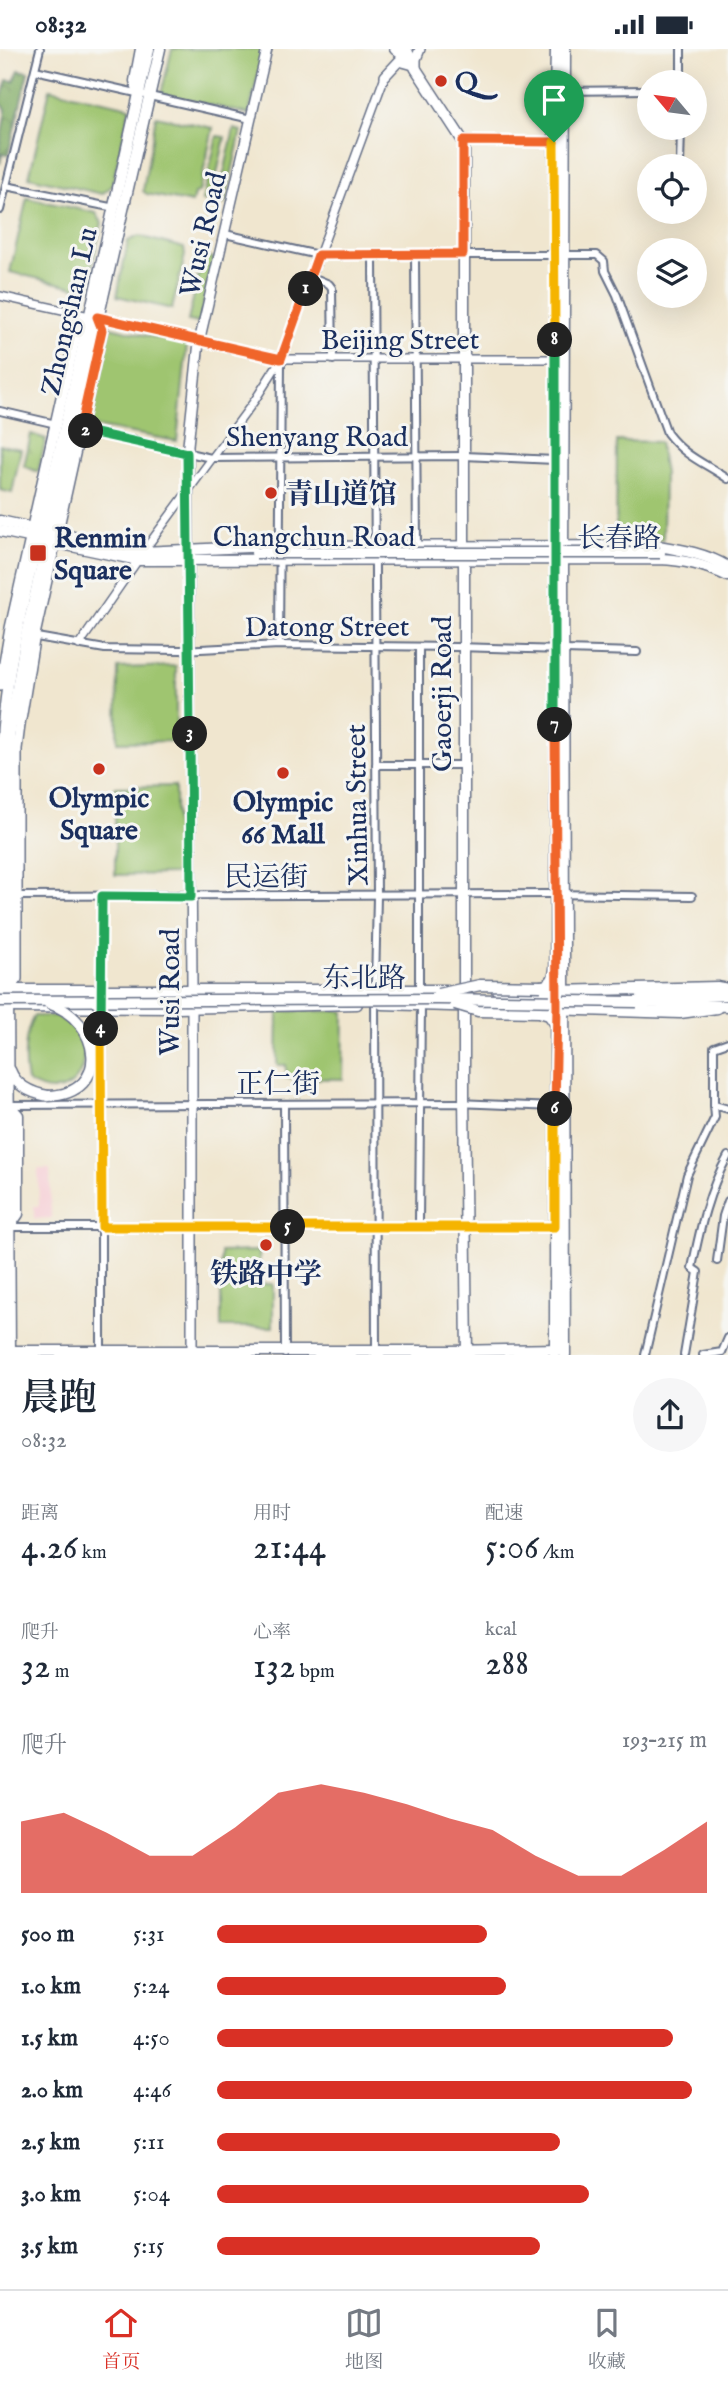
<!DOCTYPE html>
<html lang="zh">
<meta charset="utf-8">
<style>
body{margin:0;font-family:"IM FELL English","Noto Serif SC",serif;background:#f6f6f7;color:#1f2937;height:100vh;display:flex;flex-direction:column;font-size:26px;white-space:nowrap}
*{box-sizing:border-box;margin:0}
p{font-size:23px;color:#747a83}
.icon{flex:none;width:38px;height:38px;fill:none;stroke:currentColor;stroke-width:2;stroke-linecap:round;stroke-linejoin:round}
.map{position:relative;height:1306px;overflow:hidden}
.side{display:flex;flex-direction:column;background:#fff;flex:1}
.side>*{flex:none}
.needle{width:46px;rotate:299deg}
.tools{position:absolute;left:637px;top:21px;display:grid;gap:14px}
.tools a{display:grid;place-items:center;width:70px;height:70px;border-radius:50%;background:#fff;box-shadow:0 7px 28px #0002;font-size:35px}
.pin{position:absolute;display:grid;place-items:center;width:60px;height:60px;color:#fff;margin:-72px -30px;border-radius:50% 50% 50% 0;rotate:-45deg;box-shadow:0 0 7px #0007}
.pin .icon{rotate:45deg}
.km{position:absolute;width:35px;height:35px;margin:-18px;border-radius:50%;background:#222;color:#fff;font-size:19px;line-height:35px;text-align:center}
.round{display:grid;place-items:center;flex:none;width:74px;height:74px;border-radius:37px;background:#f6f6f7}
.head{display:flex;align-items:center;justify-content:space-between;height:119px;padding:0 21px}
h1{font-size:38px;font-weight:600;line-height:52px}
.figures{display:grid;grid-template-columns:repeat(3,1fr);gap:10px;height:119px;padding:7px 21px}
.figures div{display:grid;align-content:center}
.figures b{font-size:35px;font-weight:600}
.figures small{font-size:19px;font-weight:400}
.figures p{font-size:19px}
.chart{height:196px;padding:14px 21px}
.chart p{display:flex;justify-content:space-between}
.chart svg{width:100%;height:126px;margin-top:7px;fill:#d93025;opacity:.7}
ul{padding:0 21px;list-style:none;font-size:23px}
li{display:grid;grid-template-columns:112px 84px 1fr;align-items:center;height:52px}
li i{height:18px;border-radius:9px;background:#d93025}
.status{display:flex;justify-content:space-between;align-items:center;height:49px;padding:0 35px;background:#fff;direction:ltr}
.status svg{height:19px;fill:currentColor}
.dock{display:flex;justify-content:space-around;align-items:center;height:98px;border-top:2px solid #e0e1e3;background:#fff;font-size:19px;color:#747a83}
.dock a{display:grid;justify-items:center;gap:4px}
.dock .active{color:#d93025}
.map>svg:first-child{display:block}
.built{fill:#f6cfd6}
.green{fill:#9fc570;stroke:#5d7a67;stroke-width:2}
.forest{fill:url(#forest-crowns);stroke:#4d6c60;stroke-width:2}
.park{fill:url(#park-crowns);stroke:#5d7a67;stroke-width:2}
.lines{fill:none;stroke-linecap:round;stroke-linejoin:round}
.minor-casing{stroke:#666f86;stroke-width:10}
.tertiary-casing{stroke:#666f86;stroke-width:10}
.secondary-casing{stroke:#666f86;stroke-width:12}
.primary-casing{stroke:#666f86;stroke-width:13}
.trunk-casing{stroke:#666f86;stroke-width:13}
.minor{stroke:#fff;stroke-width:6}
.tertiary{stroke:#fff;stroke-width:7}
.secondary{stroke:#fff;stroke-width:9}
.primary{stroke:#fff;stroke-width:10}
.trunk{stroke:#fff;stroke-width:10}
.primary-bridge-casing{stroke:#666f86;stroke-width:13;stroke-linecap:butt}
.trunk-bridge-casing{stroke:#666f86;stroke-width:13;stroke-linecap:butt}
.primary-bridge{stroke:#fff;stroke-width:10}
.trunk-bridge{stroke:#fff;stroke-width:10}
.split-1-casing{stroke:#fff;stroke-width:14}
.split-2-casing{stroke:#fff;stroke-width:14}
.split-3-casing{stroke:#fff;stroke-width:14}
.split-4-casing{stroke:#fff;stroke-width:14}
.split-5-casing{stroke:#fff;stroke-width:14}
.split-6-casing{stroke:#fff;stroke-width:14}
.split-7-casing{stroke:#fff;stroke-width:14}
.split-8-casing{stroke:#fff;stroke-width:14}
.split-9-casing{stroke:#fff;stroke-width:14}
.split-1{stroke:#f0652b;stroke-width:9}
.split-2{stroke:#f0652b;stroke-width:9}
.split-3{stroke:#22a559;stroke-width:9}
.split-4{stroke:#22a559;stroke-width:9}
.split-5{stroke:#f5b400;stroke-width:9}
.split-6{stroke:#f5b400;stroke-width:9}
.split-7{stroke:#f0652b;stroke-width:9}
.split-8{stroke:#22a559;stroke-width:9}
.split-9{stroke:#f5b400;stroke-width:9}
.poi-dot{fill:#c8321e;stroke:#f6f6f2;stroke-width:2.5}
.labels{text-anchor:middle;stroke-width:6;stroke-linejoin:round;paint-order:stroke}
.poi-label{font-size:28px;font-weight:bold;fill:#1b2f5e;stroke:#f6f6f2;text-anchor:start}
.street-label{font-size:28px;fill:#1b2f5e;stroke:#f6f6f2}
</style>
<div class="status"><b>08:32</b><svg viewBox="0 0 49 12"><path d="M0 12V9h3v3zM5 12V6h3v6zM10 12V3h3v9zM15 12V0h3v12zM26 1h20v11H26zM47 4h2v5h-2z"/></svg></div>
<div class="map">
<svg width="728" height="1306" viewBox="0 0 728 1306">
<defs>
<pattern id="forest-crowns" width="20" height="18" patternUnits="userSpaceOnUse" patternTransform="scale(1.75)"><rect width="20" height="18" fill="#7faa62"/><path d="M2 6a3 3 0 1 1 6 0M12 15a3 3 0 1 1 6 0" fill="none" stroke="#678b54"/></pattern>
<pattern id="park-crowns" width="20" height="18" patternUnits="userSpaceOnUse" patternTransform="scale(1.75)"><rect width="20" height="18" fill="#9fc570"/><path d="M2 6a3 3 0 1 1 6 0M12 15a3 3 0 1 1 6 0" fill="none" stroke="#81a05f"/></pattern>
</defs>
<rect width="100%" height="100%" fill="#f6f6f2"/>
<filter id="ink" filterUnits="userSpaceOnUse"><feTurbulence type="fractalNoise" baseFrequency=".0143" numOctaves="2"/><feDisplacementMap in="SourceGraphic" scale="14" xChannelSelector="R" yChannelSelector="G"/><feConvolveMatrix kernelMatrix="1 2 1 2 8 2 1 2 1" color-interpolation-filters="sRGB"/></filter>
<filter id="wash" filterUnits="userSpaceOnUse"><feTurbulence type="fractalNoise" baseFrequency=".00686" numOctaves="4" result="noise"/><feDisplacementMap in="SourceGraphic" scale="28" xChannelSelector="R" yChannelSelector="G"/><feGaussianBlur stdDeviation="1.57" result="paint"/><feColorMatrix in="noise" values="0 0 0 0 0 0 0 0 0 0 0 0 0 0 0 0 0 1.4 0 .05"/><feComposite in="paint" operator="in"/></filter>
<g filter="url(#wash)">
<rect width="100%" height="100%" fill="#f0e6cf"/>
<polygon class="built" points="38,1120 50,1120 51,1169 34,1170 34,1157 39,1157"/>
<g class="green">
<polygon points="172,0 264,0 249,65 161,45"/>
<polygon points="50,40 130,58 112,137 102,145 29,128"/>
<polygon points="156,67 213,79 199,143 194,145 192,154 147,145 143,142"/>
<polygon points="234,80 241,82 225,155 217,154"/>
<polygon points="217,87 225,88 211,153 202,152"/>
<polygon points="27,149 96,164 102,174 87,241 10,223"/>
<polygon points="139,187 184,199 185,206 172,260 117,247 128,192"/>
<polygon points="203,207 214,209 199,274 188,272"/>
<polygon points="106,277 187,296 177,392 86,376"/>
<polygon points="617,392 659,393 664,425 663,491 616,489"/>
<polygon points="0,396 21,400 12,444 0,441"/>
<polygon points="176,617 176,692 117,693 118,619"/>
<polygon points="175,737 176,825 115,826 115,738"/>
<polygon points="278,962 344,962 343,1030 286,1029 286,1016 277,1016"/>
<path d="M34 967H58L80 984C94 1024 67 1058 27 1032 23 1012 24 984 34 967Z"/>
<polygon points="259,1202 260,1235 273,1235 273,1278 221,1278 221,1203"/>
</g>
<polygon class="forest" points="19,21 28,23 8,106 2,105 0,115 0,95 6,60 0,53 7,31 14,32"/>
<polygon class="park" points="31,385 46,390 38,423 24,417"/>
</g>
<g filter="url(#ink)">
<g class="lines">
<defs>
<g id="minor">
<polyline points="35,21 251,70"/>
<polyline points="681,33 681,0"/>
<polyline points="561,42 649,41"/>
<polyline points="463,92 554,93"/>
<polyline points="680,117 681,79"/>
<polyline points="6,137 115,159"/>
<polyline points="0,161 40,0"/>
<path d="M225 185 318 206H597L604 212 605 222 617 246 667 384C685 408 705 414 728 430"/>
<polyline points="415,205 417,499"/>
<polyline points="373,206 377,847 375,936 376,1303"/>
<polyline points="310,227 329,235 332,239 333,311"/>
<polyline points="0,362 56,375"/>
<polyline points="77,379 211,409 464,407 555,411"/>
<polyline points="31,587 105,600 181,601 279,596 456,598 637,603"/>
<polyline points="279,596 281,310"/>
<polyline points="419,599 419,941"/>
<polyline points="376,716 464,716"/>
<polyline points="14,847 547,845 692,847"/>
<polyline points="101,943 102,847"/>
<polyline points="101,957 101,1302"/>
<polyline points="728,993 714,998 714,1056 728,1060"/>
<polyline points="284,1055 285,1305"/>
<polyline points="8,1056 457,1054 555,1058"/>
<polyline points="419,1174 421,956"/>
<polyline points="7,1178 556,1178"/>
<polyline points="717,1212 723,1167 728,1152"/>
<polyline points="645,1306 687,1126 715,1068 714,1056"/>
<path d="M684 1306 698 1223 692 1219C700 1180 708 1142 728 1107"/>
<polyline points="703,1306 722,1303 728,1289"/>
</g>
<g id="tertiary">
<polyline points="0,247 281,310 555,310"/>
<polyline points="143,503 255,351 281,310 385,27"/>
<polyline points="79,596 138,511"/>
</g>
<g id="secondary">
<polyline points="416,20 416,10 420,0"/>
<polyline points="385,27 399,12 410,15"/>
<polyline points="0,637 10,579 32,481"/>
<polyline points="8,941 17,930 17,700 21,668"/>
<polyline points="192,1306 192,933 188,396 199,293 267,0"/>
</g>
<g id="primary">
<path d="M149 0C119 135 90 270 59 404 36 502 5 606 1 706V958L177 959 357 955"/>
<polyline points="160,0 51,474 26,586 9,688 8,941 447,941"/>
<polyline points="395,0 409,11"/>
<polyline points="406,0 416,20 463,92 464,100 464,1046 467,1306"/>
<polyline points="565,0 563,510 565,1306"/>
<polyline points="139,43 135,32 141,0"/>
<path d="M0 472 143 503 248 498 658 497C683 501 706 505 728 518"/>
<polyline points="32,480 78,275 91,266"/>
<path d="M0 482 138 511 659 510C685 511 704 516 728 527"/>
<polyline points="21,668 34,588 102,281 98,268"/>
<polyline points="497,941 556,942 717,938 728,940"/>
<polyline points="382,955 680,964 717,959"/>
<polyline points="9,1056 18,1066 18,1165 9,1178"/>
<polyline points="4,1302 450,1302 559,1300"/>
<path d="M555 1306C557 935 554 565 556 195L554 93 556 0"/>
</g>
<g id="trunk">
<path d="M541 937C554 936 555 924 556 912"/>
<polyline points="0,941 8,941 10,1306"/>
<polyline points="636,947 728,946"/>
<polyline points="637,953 728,957"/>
<polyline points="0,958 2,1306"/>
<polyline points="539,963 549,966 557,977"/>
<path d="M10 1021C16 1037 31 1044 48 1047"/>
</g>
</defs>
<use href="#minor" class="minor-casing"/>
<use href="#tertiary" class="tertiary-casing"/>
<use href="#secondary" class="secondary-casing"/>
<use href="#primary" class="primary-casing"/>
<use href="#trunk" class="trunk-casing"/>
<use href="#minor" class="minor"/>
<use href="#tertiary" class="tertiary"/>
<use href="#secondary" class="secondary"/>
<use href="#primary" class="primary"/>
<use href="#trunk" class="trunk"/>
<defs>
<polyline id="primary-bridge" points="256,504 660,504"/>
<g id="trunk-bridge">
<polyline points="438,945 480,936 541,937"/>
<polyline points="0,952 438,950 637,953"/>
<polyline points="455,955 478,962 539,963"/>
<path d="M48 1047C113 1045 101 970 48 954"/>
</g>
</defs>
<use href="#primary-bridge" class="primary-bridge-casing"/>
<use href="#trunk-bridge" class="trunk-bridge-casing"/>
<use href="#primary-bridge" class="primary-bridge"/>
<use href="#trunk-bridge" class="trunk-bridge"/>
</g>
</g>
<g class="lines" filter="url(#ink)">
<defs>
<polyline id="split-1" points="306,240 318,206 463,205 463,92 554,93"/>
<polyline id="split-2" points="86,382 80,380 102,281 97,268 281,310 306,240"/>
<polyline id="split-3" points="86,382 187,404 190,685"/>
<polyline id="split-4" points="101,980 102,847 191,848 190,685"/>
<polyline id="split-5" points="101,980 102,1178 288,1178"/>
<polyline id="split-6" points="288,1178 555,1178 555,1060"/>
<polyline id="split-7" points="555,676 557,958 555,1060"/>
<polyline id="split-8" points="555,291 555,676"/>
<polyline id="split-9" points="554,93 555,291"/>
</defs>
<use href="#split-1" class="split-1-casing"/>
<use href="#split-2" class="split-2-casing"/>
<use href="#split-3" class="split-3-casing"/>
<use href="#split-4" class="split-4-casing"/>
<use href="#split-5" class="split-5-casing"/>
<use href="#split-6" class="split-6-casing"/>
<use href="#split-7" class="split-7-casing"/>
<use href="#split-8" class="split-8-casing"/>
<use href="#split-9" class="split-9-casing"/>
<use href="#split-1" class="split-1"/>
<use href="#split-2" class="split-2"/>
<use href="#split-3" class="split-3"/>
<use href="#split-4" class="split-4"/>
<use href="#split-5" class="split-5"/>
<use href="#split-6" class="split-6"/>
<use href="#split-7" class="split-7"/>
<use href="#split-8" class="split-8"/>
<use href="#split-9" class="split-9"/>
</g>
<g class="poi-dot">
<circle cx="441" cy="32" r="7"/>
<circle cx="271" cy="444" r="7"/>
<rect x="29" y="495" width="18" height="18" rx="3.5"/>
<circle cx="99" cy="720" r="7"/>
<circle cx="283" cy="724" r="7"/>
<circle cx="266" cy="1196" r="7"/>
</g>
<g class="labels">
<g class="poi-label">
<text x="455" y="42">Q</text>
<text x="285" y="454">青山道馆</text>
<text x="54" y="498">Renmin<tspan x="54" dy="32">Square</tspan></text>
<text x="99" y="758" text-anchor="middle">Olympic<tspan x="99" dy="32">Square</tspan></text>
<text x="283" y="762" text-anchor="middle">Olympic<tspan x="283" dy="32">66 Mall</tspan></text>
<text x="266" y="1234" text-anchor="middle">铁路中学</text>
</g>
<g class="street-label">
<text transform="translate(202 185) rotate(-77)" y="10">Wusi Road</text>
<text transform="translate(68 262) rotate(-77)" y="10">Zhongshan Lu</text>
<text x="400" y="300">Beijing Street</text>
<text x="317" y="397">Shenyang Road</text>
<text x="314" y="497">Changchun Road</text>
<text x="619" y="498">长春路</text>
<text x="327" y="587">Datong Street</text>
<text transform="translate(441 645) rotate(-90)" y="10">Gaoerji Road</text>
<text transform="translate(356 756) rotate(-91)" y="10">Xinhua Street</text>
<text x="266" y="837">民运街</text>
<text x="364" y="938">东北路</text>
<text transform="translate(169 943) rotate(-90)" y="10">Wusi Road</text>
<text x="278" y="1044">正仁街</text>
</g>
</g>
</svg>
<div class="tools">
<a><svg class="needle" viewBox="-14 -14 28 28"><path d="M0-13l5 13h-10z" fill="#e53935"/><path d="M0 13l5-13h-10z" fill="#747a83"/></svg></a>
<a><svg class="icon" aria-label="locate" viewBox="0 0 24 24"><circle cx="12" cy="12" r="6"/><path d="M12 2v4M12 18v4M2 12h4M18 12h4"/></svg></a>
<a><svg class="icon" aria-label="layers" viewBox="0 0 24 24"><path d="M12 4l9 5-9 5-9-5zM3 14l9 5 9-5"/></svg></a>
</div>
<div class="pin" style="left:554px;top:93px;background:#1e9e55"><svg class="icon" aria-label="arrive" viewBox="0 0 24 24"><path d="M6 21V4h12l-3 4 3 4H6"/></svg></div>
<b class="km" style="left:306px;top:240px">1</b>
<b class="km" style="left:86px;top:382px">2</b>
<b class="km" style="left:190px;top:685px">3</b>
<b class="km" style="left:101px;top:980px">4</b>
<b class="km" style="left:288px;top:1178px">5</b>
<b class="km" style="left:555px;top:1060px">6</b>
<b class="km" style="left:555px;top:676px">7</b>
<b class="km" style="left:555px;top:291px">8</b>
</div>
<section class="side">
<div class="head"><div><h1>晨跑</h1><p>08:32</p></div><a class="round"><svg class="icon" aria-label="share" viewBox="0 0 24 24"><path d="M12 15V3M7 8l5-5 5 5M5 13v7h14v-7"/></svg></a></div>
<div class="figures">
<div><p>距离</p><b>4.26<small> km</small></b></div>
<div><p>用时</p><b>21:44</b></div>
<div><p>配速</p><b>5:06<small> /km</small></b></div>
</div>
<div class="figures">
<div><p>爬升</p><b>32<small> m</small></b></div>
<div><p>心率</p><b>132<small> bpm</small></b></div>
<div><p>kcal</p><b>288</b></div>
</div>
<div class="chart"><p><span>爬升</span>193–215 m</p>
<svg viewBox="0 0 160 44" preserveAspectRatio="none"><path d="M0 44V19L10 16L20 23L30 31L40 31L50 21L60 9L70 6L80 9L90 13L100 18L110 22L120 31L130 38L140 38L150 29L160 19V44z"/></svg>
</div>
<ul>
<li><b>500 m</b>5:31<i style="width:55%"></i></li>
<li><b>1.0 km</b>5:24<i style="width:59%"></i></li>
<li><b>1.5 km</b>4:50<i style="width:93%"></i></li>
<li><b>2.0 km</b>4:46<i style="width:97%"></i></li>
<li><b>2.5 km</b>5:11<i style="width:70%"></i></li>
<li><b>3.0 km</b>5:04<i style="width:76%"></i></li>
<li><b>3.5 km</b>5:15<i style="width:66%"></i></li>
</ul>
</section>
<nav class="dock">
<a class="active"><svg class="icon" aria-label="home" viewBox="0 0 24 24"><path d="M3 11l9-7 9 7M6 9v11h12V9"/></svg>首页</a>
<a><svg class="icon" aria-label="map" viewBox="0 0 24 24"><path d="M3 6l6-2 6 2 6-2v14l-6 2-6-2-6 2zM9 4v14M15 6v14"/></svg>地图</a>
<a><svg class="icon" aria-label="saved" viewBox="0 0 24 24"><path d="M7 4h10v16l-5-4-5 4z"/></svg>收藏</a>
</nav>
